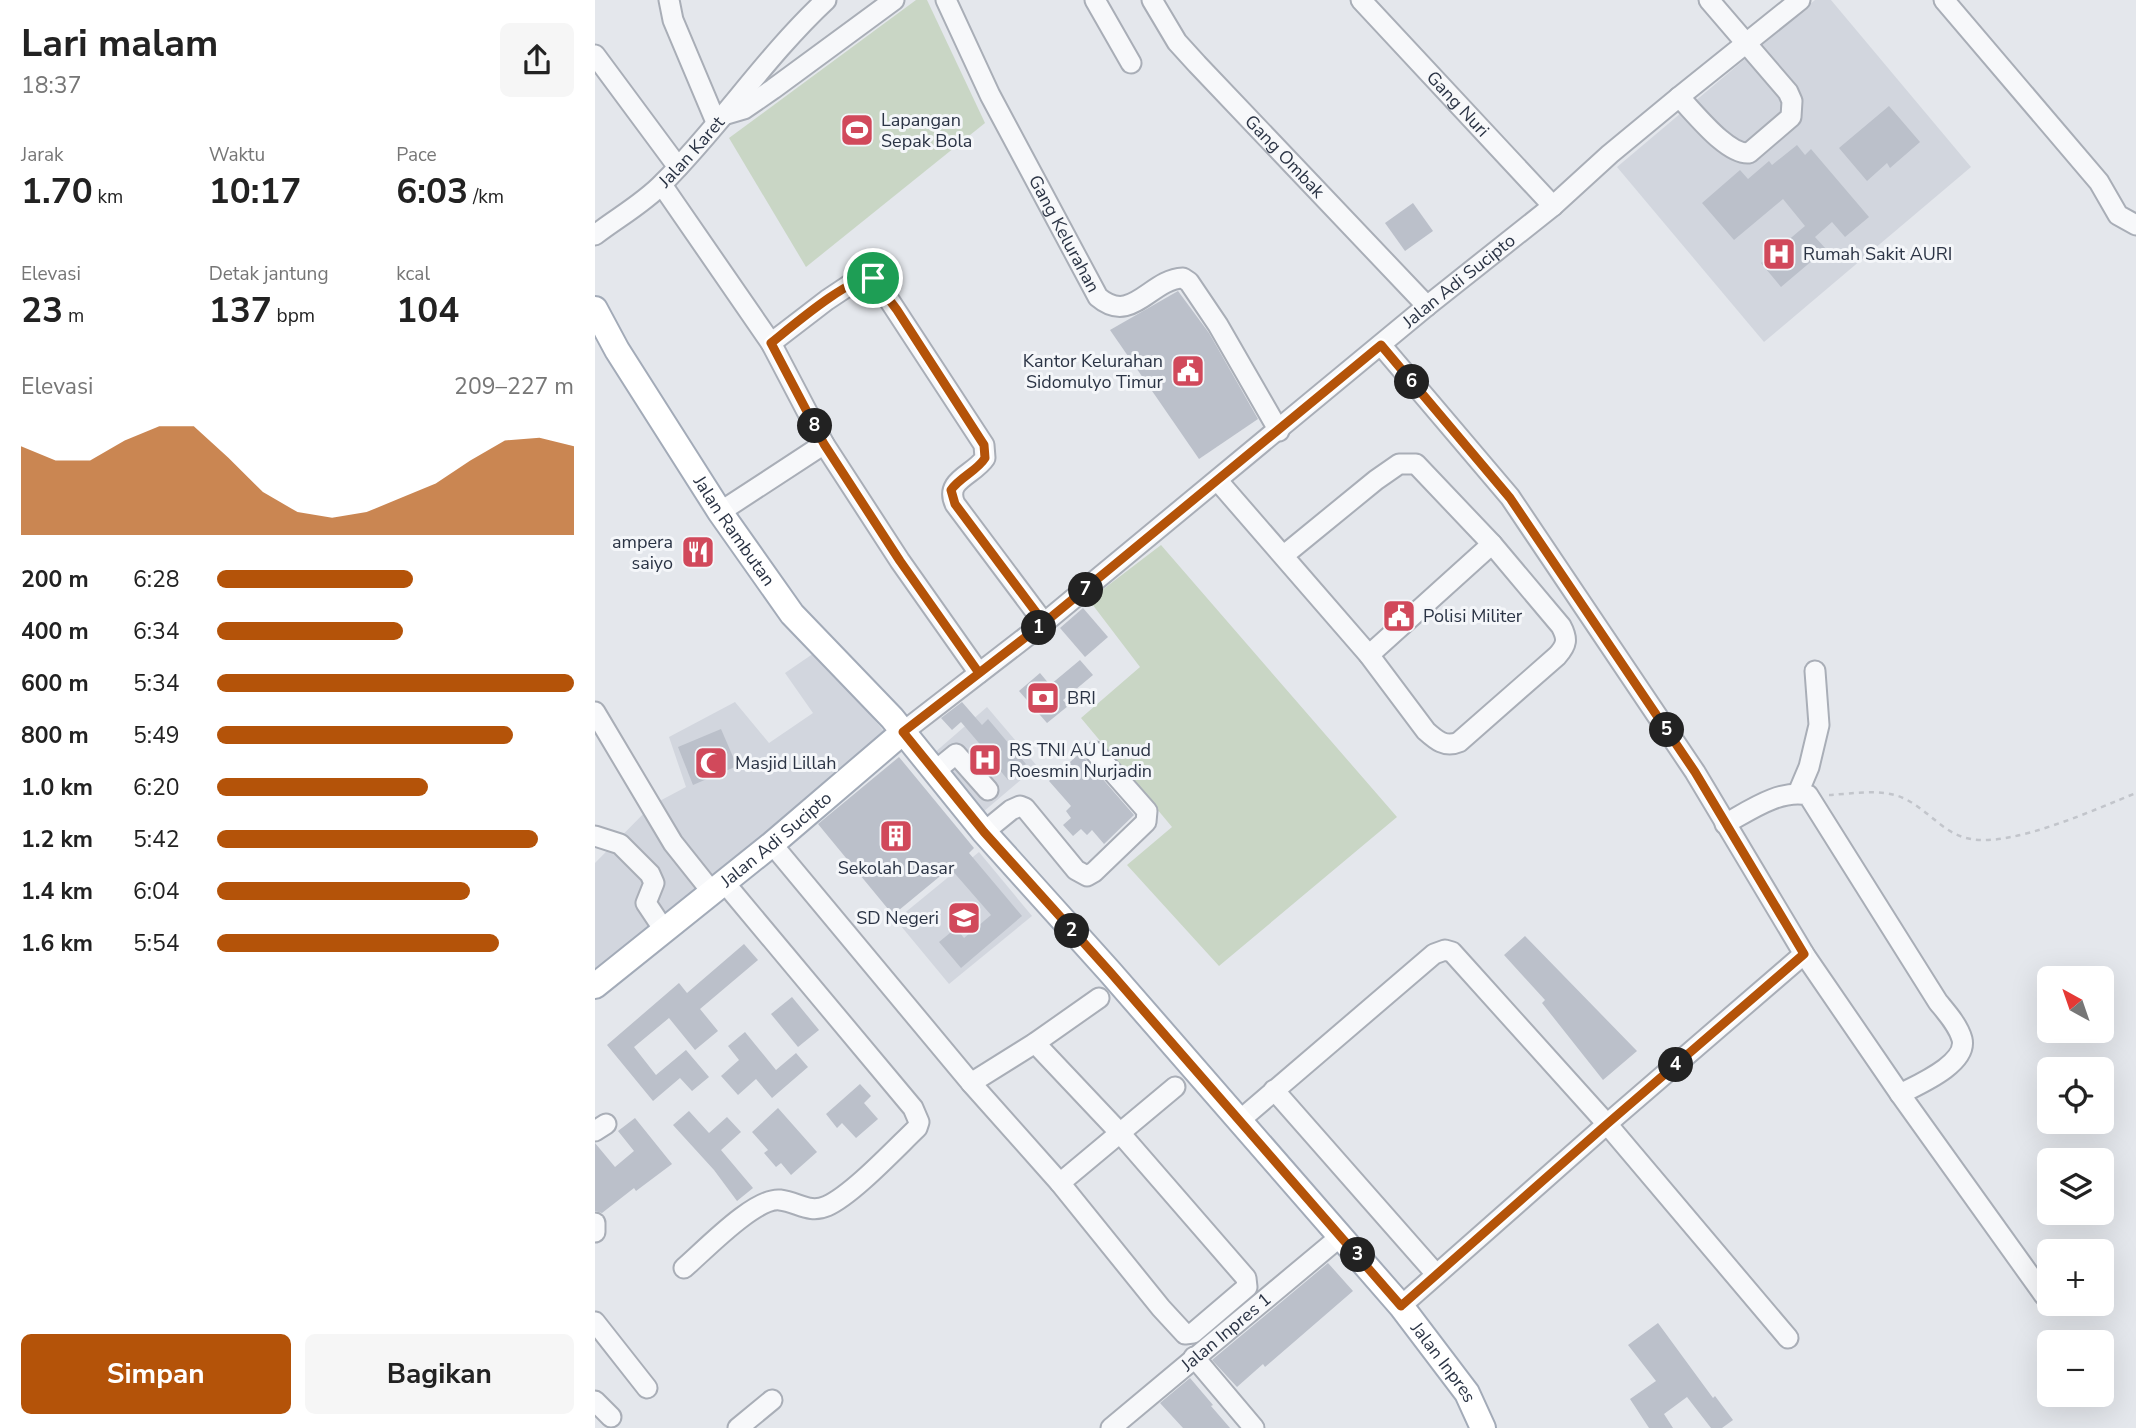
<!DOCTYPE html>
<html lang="id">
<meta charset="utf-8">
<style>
body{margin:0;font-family:"Nunito Sans",sans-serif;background:#f6f6f6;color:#222;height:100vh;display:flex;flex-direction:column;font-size:26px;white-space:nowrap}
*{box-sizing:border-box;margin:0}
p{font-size:23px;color:#767676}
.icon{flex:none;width:38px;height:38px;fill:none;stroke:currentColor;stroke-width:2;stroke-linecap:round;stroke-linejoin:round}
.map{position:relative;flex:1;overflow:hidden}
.details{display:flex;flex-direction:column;background:#fff;width:595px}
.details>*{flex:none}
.needle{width:46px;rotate:320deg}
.buttons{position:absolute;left:1442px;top:966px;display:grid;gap:14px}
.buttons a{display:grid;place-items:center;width:77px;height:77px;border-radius:10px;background:#fff;box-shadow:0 7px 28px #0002;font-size:35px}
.pin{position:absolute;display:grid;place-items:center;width:60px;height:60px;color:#fff;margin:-30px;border:4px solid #fff;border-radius:50%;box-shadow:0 2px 7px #0007}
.km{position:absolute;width:35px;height:35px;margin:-18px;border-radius:50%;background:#222;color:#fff;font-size:19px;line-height:35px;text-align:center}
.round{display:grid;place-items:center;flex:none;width:74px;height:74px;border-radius:10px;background:#f6f6f6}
.head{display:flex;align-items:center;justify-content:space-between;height:119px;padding:0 21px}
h1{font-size:38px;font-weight:700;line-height:52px}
.metrics{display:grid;grid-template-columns:repeat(3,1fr);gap:10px;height:119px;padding:7px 21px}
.metrics div{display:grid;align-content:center}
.metrics b{font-size:35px;font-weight:700}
.metrics small{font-size:19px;font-weight:400}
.metrics p{font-size:19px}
.chart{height:196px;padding:14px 21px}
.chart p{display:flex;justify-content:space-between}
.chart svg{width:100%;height:126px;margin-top:7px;fill:#b45309;opacity:.7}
.button{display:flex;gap:14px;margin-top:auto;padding:14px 21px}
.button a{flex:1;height:80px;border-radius:10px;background:#b45309;color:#fff;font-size:28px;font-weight:700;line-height:80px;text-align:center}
.button a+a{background:#f6f6f6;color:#222}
ul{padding:0 21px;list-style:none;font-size:23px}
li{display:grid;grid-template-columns:112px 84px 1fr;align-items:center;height:52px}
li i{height:18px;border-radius:9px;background:#b45309}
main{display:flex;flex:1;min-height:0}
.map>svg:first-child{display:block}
.built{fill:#d2d6de}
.green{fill:#c9d6c5}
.building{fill:#bbc0ca}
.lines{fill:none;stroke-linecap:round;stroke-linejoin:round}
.minor-casing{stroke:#a9aeb7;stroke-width:23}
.major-casing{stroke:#a3abb8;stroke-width:28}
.path{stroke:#c2c5cb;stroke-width:2.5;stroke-dasharray:5 5;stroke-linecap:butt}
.minor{stroke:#f7f8fa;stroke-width:19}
.major{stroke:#fff;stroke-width:24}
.route-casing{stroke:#fff;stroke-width:14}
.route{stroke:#b45309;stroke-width:9}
.labels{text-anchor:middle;stroke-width:6;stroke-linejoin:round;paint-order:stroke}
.street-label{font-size:18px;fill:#2b3445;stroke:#f4f6f9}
.poi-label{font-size:18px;fill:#2b3445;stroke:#f4f6f9;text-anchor:start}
</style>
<main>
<section class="details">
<div class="head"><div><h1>Lari malam</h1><p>18:37</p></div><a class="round"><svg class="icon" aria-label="share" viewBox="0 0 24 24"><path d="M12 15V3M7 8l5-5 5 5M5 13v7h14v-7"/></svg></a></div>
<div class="metrics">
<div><p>Jarak</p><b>1.70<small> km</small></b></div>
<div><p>Waktu</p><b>10:17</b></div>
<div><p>Pace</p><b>6:03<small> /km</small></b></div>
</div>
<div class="metrics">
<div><p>Elevasi</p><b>23<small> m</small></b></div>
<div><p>Detak jantung</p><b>137<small> bpm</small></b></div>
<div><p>kcal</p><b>104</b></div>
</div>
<div class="chart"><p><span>Elevasi</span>209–227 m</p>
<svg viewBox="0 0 160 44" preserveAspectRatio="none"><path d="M0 44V13L10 18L20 18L30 11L40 6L50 6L60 17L70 29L80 36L90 38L100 36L110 31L120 26L130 18L140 11L150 10L160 13V44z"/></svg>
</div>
<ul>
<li><b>200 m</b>6:28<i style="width:55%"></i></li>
<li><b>400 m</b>6:34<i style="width:52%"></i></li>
<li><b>600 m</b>5:34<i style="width:100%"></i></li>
<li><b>800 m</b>5:49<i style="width:83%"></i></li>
<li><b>1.0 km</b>6:20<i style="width:59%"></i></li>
<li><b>1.2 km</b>5:42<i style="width:90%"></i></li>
<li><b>1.4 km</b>6:04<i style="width:71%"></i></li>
<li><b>1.6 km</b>5:54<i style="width:79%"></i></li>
</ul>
<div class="button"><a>Simpan</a><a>Bagikan</a></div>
</section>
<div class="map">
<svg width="1541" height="1428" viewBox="0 0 1541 1428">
<rect width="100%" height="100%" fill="#e4e7ec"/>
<g class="built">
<polygon points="1220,0 1236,0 1376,167 1169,342 1022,167"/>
<polygon points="222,651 292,735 0,976 0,863 57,805 91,787 74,737 140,702 174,743 218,713 190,673"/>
<polygon points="392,707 442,766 388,812 338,754"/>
<polygon points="384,852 437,916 354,984 301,920"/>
</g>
<g class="green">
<polygon points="321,0 332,0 390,123 211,267 134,138"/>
<polygon points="566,545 802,817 624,966 532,865 577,827 486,718 545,667 494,600"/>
</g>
<g class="building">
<polygon points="1294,106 1325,142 1295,168 1292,163 1272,181 1244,148"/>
<polygon points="1202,145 1210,155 1216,149 1274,217 1250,237 1237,222 1220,237 1231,249 1186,287 1166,263 1210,226 1188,199 1139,240 1107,203 1145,170 1153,179 1174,161 1177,165"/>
<polygon points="818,203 838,231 810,251 790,223"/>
<polygon points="583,291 614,333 663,419 604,459 515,330"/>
<polygon points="488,608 513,637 490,657 465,628"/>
<polygon points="485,660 498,675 468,700 473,706 452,723 424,691 445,673 455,685"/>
<polygon points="367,702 387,725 393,719 431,764 413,780 403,768 397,773 381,755 389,749 366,722 357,730 346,718"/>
<polygon points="126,729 142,766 98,785 83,747"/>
<polygon points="485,753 539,815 509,844 497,830 492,835 486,829 478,836 468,825 476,818 471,811 476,806 454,781"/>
<polygon points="304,757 379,848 374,853 427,916 366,968 344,942 361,928 369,938 396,915 355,868 298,915 223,824"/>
<polygon points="930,936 1042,1051 1008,1080 947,1003 950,1000 909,955"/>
<polygon points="149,944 163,960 105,1009 123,1031 100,1050 74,1018 39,1047 61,1075 91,1050 114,1077 97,1091 85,1078 58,1101 12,1045 84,983 92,993"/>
<polygon points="197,997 224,1030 203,1047 176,1014"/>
<polygon points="150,1032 181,1070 201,1053 213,1067 177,1098 161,1079 143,1095 126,1076 144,1060 133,1046"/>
<polygon points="265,1084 276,1096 269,1103 283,1119 261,1138 247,1123 242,1128 231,1114"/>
<polygon points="183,1108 222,1152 196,1175 186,1163 181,1167 169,1153 173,1150 157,1132"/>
<polygon points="94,1111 114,1133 132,1117 146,1132 126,1150 158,1188 142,1201 119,1170 78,1125"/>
<polygon points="40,1118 77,1164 41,1191 39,1188 7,1213 0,1211 0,1143 20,1167 39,1151 23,1131"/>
<polygon points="733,1263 758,1291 670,1367 668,1364 642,1387 617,1360"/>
<polygon points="1063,1323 1118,1398 1120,1396 1138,1420 1127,1428 1116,1428 1092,1397 1069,1414 1078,1428 1054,1428 1035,1399 1061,1381 1033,1345"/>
<polygon points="595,1378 618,1405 616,1406 635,1428 588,1428 565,1403"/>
</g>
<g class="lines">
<defs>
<g id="minor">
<polyline points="74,0 78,20 121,122"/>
<path id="s1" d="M351 0 395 95 503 297C537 326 555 279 588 278L594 282 623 325 684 431"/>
<polyline points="500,0 536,63"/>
<path id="s2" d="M557 0 582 42 602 64 832 306"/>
<path id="s3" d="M766 0 958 206"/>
<polyline points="1349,0 1504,182 1523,215 1541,225"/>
<polyline points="0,55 83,167"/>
<path d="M1084 97C1100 113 1132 155 1154 153L1196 117 1197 101 1193 92 1114 0"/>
<polyline points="132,114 149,109 178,89 299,0"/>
<polyline points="67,185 176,343 229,444 305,561 384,673"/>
<path id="s4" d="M0 235C22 218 49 203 68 183 126 125 171 56 231 0"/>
<path d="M176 343 232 300 262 280 270 277 278 278 283 283 389 445 390 458C379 475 349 480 360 504L449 623"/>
<polyline points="786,345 915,497 1100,772 1209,954 1305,1094 1449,1295"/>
<path d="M623 481 774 655 831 731C841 740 850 748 864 742L962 656C972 645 973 639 966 626L897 544 821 464H804L781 480 688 556"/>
<polyline points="125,512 229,444"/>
<polyline points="774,655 897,544"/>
<polyline points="0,712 78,843 117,892"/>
<path id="s5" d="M308 732 449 623 832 306 958 206 1015 154 1084 97 1205 0"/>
<polyline points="340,771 361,754 393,790"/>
<polyline points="1203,793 1214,767 1224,725 1220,671"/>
<path d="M1130 824C1154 811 1184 789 1213 795L1343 1002C1352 1013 1363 1025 1367 1039 1373 1064 1322 1085 1305 1094"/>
<polyline points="389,832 416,810 425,806 430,808 481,870 492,876 499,872 551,822 552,811 500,752"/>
<polyline points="0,836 25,844 55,874 59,883 51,903 69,930"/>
<polyline points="177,844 376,1083 465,1183 566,1308 590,1334 598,1333 652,1287 651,1278 525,1133 440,1043"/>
<polyline points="376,1083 440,1043 504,998"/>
<polyline points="679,1090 841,1274"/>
<polyline points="644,1121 839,954 850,950 857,952 1012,1124 1193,1338"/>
<polyline points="0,1131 11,1124"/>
<polyline points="465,1183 580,1087"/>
<polyline points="0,1223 0,1232"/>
<path d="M89 1268C109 1251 160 1197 185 1200 203 1202 214 1214 232 1206 257 1195 300 1149 322 1128L324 1122 318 1108 129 882"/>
<polyline points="806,1306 1012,1124 1209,954"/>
<polyline points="0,1322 52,1388"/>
<polyline points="599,1357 659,1428"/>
<polyline points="0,1401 16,1417"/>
<polyline points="143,1428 177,1400"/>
<path id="s6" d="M516 1428 746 1236"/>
</g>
<g id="major">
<path id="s7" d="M0 309 22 350 125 512 197 614 297 718 389 832 515 972 806 1306 872 1393 888 1428"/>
<path id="s8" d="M0 986 177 844 308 732"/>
</g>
</defs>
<use href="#minor" class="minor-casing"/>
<use href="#major" class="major-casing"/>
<path class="path" d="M1234 795C1256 794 1287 788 1308 798 1333 809 1349 835 1376 839 1418 847 1501 809 1541 793"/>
<use href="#minor" class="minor"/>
<use href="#major" class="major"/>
</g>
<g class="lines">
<defs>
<path id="route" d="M278 278 302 310 389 445 390 458C382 471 365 477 356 490L360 504 449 623 308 732 389 832 515 972 806 1306 1012 1124 1209 954 1100 772 915 498 786 345 449 623 384 673 305 561 229 444 176 343C195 328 256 275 278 278"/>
</defs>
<use href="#route" class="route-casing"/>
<use href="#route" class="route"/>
</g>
<defs>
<symbol id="stadium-square" viewBox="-11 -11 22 22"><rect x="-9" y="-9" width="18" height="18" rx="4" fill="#d1495b" stroke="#f4f6f9"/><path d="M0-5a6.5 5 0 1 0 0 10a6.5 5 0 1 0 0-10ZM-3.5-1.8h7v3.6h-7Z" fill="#fff"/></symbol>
<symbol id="hospital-square" viewBox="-11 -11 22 22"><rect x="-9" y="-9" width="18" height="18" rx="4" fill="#d1495b" stroke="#f4f6f9"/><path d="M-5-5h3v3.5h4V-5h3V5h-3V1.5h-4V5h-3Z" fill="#fff"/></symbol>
<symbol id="civic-square" viewBox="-11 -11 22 22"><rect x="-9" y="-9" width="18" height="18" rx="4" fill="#d1495b" stroke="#f4f6f9"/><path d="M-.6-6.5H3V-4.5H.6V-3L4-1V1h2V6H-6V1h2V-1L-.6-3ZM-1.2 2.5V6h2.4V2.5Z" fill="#fff"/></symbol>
<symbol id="restaurant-square" viewBox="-11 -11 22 22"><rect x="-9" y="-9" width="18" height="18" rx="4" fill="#d1495b" stroke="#f4f6f9"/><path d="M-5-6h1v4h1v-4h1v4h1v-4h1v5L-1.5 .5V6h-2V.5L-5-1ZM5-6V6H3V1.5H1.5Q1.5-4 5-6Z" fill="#fff"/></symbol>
<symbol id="bank-square" viewBox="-11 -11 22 22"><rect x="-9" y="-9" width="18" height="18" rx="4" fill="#d1495b" stroke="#f4f6f9"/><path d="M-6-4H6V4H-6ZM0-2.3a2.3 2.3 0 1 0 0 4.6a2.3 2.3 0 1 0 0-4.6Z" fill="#fff"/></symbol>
<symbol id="mosque-square" viewBox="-11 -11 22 22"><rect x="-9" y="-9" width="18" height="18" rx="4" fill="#d1495b" stroke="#f4f6f9"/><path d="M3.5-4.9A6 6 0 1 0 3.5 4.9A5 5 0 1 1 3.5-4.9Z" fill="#fff"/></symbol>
<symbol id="building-square" viewBox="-11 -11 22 22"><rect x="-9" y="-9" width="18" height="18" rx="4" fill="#d1495b" stroke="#f4f6f9"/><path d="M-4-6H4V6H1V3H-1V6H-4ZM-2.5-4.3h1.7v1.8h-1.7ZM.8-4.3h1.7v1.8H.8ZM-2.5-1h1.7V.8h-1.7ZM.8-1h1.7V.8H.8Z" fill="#fff"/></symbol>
<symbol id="school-square" viewBox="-11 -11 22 22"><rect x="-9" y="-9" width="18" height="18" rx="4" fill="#d1495b" stroke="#f4f6f9"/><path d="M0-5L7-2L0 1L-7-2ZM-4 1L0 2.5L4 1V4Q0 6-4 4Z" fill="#fff"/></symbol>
</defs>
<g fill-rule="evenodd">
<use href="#stadium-square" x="243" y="111" width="38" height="38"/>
<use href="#hospital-square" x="1165" y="235" width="38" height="38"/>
<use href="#civic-square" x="574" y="352" width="38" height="38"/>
<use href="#restaurant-square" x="84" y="533" width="38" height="38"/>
<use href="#civic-square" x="785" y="597" width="38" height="38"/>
<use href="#bank-square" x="429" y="679" width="38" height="38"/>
<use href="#hospital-square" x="371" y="741" width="38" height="38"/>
<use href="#mosque-square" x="97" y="744" width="38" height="38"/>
<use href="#building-square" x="282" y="817" width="38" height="38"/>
<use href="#school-square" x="350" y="899" width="38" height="38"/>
</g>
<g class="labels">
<g class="street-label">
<text dy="6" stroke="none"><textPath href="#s3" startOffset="142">Gang Nuri</textPath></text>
<text dy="6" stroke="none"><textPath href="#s4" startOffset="128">Jalan Karet</textPath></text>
<text dy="6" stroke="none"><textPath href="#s2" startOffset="206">Gang Ombak</textPath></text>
<text dy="6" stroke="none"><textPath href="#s1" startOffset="262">Gang Kelurahan</textPath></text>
<text dy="6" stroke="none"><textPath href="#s5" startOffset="716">Jalan Adi Sucipto</textPath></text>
<text dy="6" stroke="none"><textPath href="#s7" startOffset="262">Jalan Rambutan</textPath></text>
<text dy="6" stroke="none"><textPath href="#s8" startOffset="233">Jalan Adi Sucipto</textPath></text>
<text dy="6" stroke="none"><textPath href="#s6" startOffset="150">Jalan Inpres 1</textPath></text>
<text dy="6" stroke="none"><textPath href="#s7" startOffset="1356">Jalan Inpres</textPath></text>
</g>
<g class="poi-label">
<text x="286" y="126">Lapangan<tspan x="286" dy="21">Sepak Bola</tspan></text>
<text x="1208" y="260">Rumah Sakit AURI</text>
<text x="568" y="367" text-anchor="end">Kantor Kelurahan<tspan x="568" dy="21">Sidomulyo Timur</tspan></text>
<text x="78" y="548" text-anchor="end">ampera<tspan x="78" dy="21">saiyo</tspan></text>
<text x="828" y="622">Polisi Militer</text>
<text x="472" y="704">BRI</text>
<text x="414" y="756">RS TNI AU Lanud<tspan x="414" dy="21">Roesmin Nurjadin</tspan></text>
<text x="140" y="769">Masjid Lillah</text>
<text x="301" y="874" text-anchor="middle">Sekolah Dasar</text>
<text x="344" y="924" text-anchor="end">SD Negeri</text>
</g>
</g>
</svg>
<div class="buttons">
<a><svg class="needle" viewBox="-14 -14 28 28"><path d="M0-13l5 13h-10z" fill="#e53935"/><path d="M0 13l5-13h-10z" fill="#767676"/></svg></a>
<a><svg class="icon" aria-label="locate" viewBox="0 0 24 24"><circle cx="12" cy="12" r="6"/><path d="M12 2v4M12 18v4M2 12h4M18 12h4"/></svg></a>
<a><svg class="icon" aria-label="layers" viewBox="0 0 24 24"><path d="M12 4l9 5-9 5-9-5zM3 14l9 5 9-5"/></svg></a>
<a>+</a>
<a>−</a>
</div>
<div class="pin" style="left:278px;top:278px;background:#1e9e55"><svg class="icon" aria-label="arrive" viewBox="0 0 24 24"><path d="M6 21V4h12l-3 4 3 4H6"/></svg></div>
<b class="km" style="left:444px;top:628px">1</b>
<b class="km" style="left:477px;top:931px">2</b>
<b class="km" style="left:763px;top:1255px">3</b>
<b class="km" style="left:1081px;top:1065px">4</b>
<b class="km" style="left:1072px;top:730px">5</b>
<b class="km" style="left:817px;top:382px">6</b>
<b class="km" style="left:491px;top:590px">7</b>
<b class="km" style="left:220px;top:426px">8</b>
</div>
</main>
